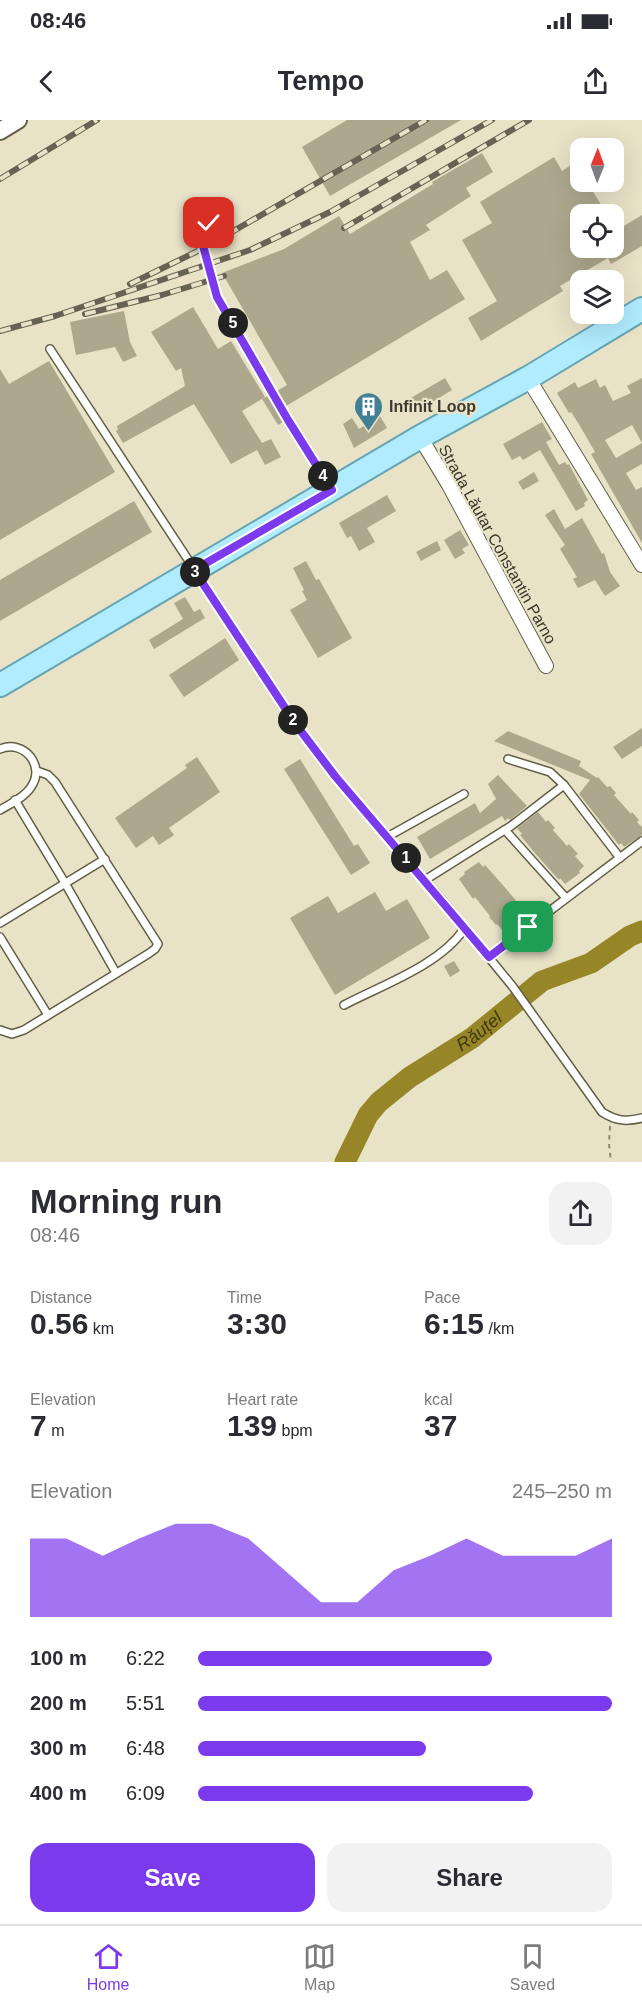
<!DOCTYPE html>
<meta charset="utf-8">
<style>
body{margin:0;font-family:Helvetica,sans-serif;background:#f2f2f3;color:#2b2b33;height:100vh;display:flex;flex-direction:column;font-size:22px;white-space:nowrap}
*{box-sizing:border-box;margin:0}
p{font-size:20px;color:#7c7c81}
.icon{flex:none;width:33px;height:33px;fill:none;stroke:currentColor;stroke-width:2;stroke-linecap:round;stroke-linejoin:round}
.map{position:relative;height:1042px;overflow:hidden}
.details{display:flex;flex-direction:column;background:#fff;flex:1}
.details>*{flex:none}
.needle{width:39px;rotate:1deg}
.tools{position:absolute;left:570px;top:18px;display:grid;gap:12px}
.tools a{display:grid;place-items:center;width:54px;height:54px;border-radius:12px;background:#fff;box-shadow:0 6px 24px #0002;font-size:30px}
.pin{position:absolute;display:grid;place-items:center;width:51px;height:51px;color:#fff;margin:-26px;border-radius:12px;box-shadow:0 3px 9px #0006}
.km{position:absolute;width:30px;height:30px;margin:-15px;border-radius:50%;background:#222;color:#fff;font-size:16px;line-height:30px;text-align:center}
.round{display:grid;place-items:center;flex:none;width:63px;height:63px;border-radius:18px;background:#f2f2f3}
.summary{display:flex;align-items:center;justify-content:space-between;height:102px;padding:0 30px}
h1{font-size:33px;font-weight:600;line-height:45px}
.figures{display:grid;grid-template-columns:repeat(3,1fr);gap:9px;height:102px;padding:6px 30px}
.figures div{display:grid;align-content:center}
.figures b{font-size:30px;font-weight:600}
.figures small{font-size:16px;font-weight:400}
.figures p{font-size:16px}
.chart{height:168px;padding:12px 30px}
.chart p{display:flex;justify-content:space-between}
.chart svg{width:100%;height:108px;margin-top:6px;fill:#7c3aed;opacity:.7}
.button{display:flex;gap:12px;margin-top:auto;padding:12px 30px}
.button a{flex:1;height:69px;border-radius:18px;background:#7c3aed;color:#fff;font-size:24px;font-weight:600;line-height:69px;text-align:center}
.button a+a{background:#f2f2f3;color:#2b2b33}
ul{padding:0 30px;list-style:none;font-size:20px}
li{display:grid;grid-template-columns:96px 72px 1fr;align-items:center;height:45px}
li i{height:15px;border-radius:8px;background:#7c3aed}
.status{display:flex;justify-content:space-between;align-items:center;height:42px;padding:0 30px;background:#fff;direction:ltr}
.status svg{height:16px;fill:currentColor}
header{display:flex;justify-content:space-between;align-items:center;height:78px;padding:0 30px;background:#fff;font-size:27px;font-weight:600}
.menu{display:flex;justify-content:space-around;align-items:center;height:84px;border-top:2px solid #e1e1e2;background:#fff;font-size:16px;color:#7c7c81}
.menu a{display:grid;justify-items:center;gap:3px}
.menu .on{color:#7c3aed}
.map>svg:first-child{display:block}
.lines{fill:none;stroke-linecap:round;stroke-linejoin:round}
.river{stroke:#978627;stroke-width:21}
.building{fill:#ada88d;fill-rule:evenodd}
.service-casing{stroke:#635f46;stroke-width:10}
.minor-casing{stroke:#635f46;stroke-width:16}
.tertiary-casing{stroke:#635f46;stroke-width:20}
.primary-casing{stroke:#65a4b4;stroke-width:26}
.path{stroke:#8c8875;stroke-width:2;stroke-dasharray:4.5 4.5;stroke-linecap:butt}
.service{stroke:#fff;stroke-width:7}
.minor{stroke:#fff;stroke-width:14}
.tertiary{stroke:#fff;stroke-width:16}
.primary{stroke:#b0ebfe;stroke-width:22}
.rail-casing{stroke:#666353;stroke-width:6}
.rail{stroke:#e8e3c7;stroke-width:4;stroke-dasharray:11;stroke-linecap:butt}
.route-casing{stroke:#fff;stroke-width:12}
.route{stroke:#7c3aed;stroke-width:8}
.labels{text-anchor:middle;stroke-width:4.5;stroke-linejoin:round;paint-order:stroke}
.poi-label{font-size:16px;font-weight:bold;fill:#3b392d;stroke:#e8e3c7;text-anchor:start}
.street-label{font-size:16px;fill:#3b392d;stroke:#e8e3c7}
.water-label{font-size:18px;font-style:italic;fill:#3f3810;stroke:#e8e3c7}
</style>
<div class="status"><b>08:46</b><svg viewBox="0 0 49 12"><path d="M0 12V9h3v3zM5 12V6h3v6zM10 12V3h3v9zM15 12V0h3v12zM26 1h20v11H26zM47 4h2v5h-2z"/></svg></div>
<header><svg class="icon" aria-label="back" viewBox="0 0 24 24"><path d="M15 5l-7 7 7 7"/></svg>Tempo<svg class="icon" aria-label="share" viewBox="0 0 24 24"><path d="M12 15V3M7 8l5-5 5 5M5 13v7h14v-7"/></svg></header>
<div class="map">
<svg width="642" height="1042" viewBox="0 0 642 1042">
<rect width="100%" height="100%" fill="#e8e3c7"/>
<g class="lines">
<path class="river" id="s1" d="M345 1042 368 995 379 982 410 957 472 918 542 861 591 843 630 816 642 811"/>
</g>
<g class="building">
<polygon points="347,0 461,0 330,76 302,27"/>
<polygon points="482,33 493,52 466,68 471,76 426,105 430,110 410,122 430,160 447,150 465,179 286,286 277,271 287,265 222,153 284,129 339,96 350,114 433,64 432,62"/>
<polygon points="554,37 562,51 580,39 580,62 587,62 607,94 580,94 580,128 614,128 614,112 642,95 642,126 611,144 608,138 560,166 563,171 481,221 468,198 497,181 462,120 492,103 480,82"/>
<polygon points="193,187 218,229 231,221 265,277 242,291 262,323 271,319 281,337 265,345 257,330 231,344 194,284 123,323 116,311 118,310 117,306 185,266 181,248 176,251 151,212"/>
<polygon points="124,191 130,222 137,236 123,242 115,227 76,235 70,202"/>
<polygon points="49,241 115,352 0,420 0,249 9,264"/>
<polygon points="445,258 452,270 416,292 409,279"/>
<path d="M642 258V344L626 353 636 370 642 367V423L591 334 595 332 580 306 571 292 569 293 557 273 575 262 578 268 596 259 600 268 605 265 613 281 631 273 627 266ZM632 305 642 323 616 338 605 320Z"/>
<polygon points="268,276 283,302 278,305 262,279"/>
<polygon points="380,296 387,308 354,328 343,304 352,298 359,309"/>
<polygon points="542,302 552,319 546,322 559,345 565,342 567,345 569,344 588,380 584,383 585,386 576,391 540,330 523,340 520,336 512,340 503,324"/>
<polygon points="534,352 539,361 523,370 518,362"/>
<polygon points="387,375 396,391 367,408 375,422 359,431 351,416 347,418 339,403"/>
<polygon points="134,381 152,412 0,501 0,460"/>
<polygon points="554,389 565,409 582,398 602,434 604,433 610,452 620,466 605,476 595,460 578,468 573,459 577,457 560,429 565,425 545,395"/>
<polygon points="460,410 469,425 462,429 465,433 455,439 444,420"/>
<polygon points="437,421 441,430 421,441 416,432"/>
<polygon points="306,441 316,460 319,459 352,518 318,538 290,490 307,480 302,471 304,470 293,448"/>
<polygon points="185,477 194,492 200,489 205,498 154,529 149,520 183,499 174,483"/>
<polygon points="225,518 239,540 184,577 169,555"/>
<polygon points="642,608 642,626 622,639 613,627"/>
<polygon points="508,611 581,641 579,646 597,658 598,657 607,667 610,666 616,673 614,675 631,694 632,692 639,700 637,702 642,707 642,715 624,727 621,723 619,725 579,674 590,660 494,621"/>
<polygon points="197,637 220,672 169,708 174,715 159,725 153,716 136,728 115,698 187,648 185,645"/>
<polygon points="300,639 354,726 358,724 370,743 351,755 284,649"/>
<polygon points="498,655 527,686 510,700 508,698 505,701 502,696 430,739 417,717 475,683 480,693 496,679 488,664"/>
<polygon points="538,692 546,702 548,700 555,708 553,710 567,726 569,724 578,734 575,736 584,746 579,751 580,753 565,764 560,758 559,760 534,732 520,715 522,714 517,708"/>
<polygon points="479,742 483,747 485,745 501,763 524,790 522,792 526,797 521,802 522,803 506,814 497,804 496,805 489,797 490,796 475,777 473,779 459,759 465,754 464,752"/>
<polygon points="375,772 386,791 407,779 430,818 335,875 290,798 328,776 338,793"/>
<polygon points="454,841 460,851 450,857 444,846"/>
</g>
<g class="lines">
<defs>
<g id="service">
<polyline points="209,103 202,122 217,177 288,300 329,366"/>
<path d="M50 229 297 606 335 656 442 780 513 867 602 992C616 1001 626 1002 642 998"/>
<path d="M0 629C24 619 46 646 31 667 25 677 10 684 0 690"/>
<polyline points="508,639 550,652 564,665 620,738"/>
<polyline points="15,680 65,763 116,853"/>
<polyline points="505,710 566,778"/>
<polyline points="387,717 464,674"/>
<polyline points="425,760 511,706 564,665"/>
<polyline points="0,803 105,739"/>
<polyline points="0,817 48,895"/>
<polyline points="489,837 642,721"/>
<path d="M344 885C382 865 440 845 464 809"/>
<polyline points="0,910 12,914 24,910 148,834 155,829 158,824 55,662 48,655 37,651"/>
</g>
<g id="minor">
<polyline points="528,258 642,445"/>
<polyline points="420,317 449,365 546,546"/>
</g>
<polyline id="tertiary" points="0,11 18,0"/>
<polyline id="primary" points="0,565 420,317 528,258 642,189"/>
</defs>
<use href="#service" class="service-casing"/>
<use href="#minor" class="minor-casing"/>
<use href="#tertiary" class="tertiary-casing"/>
<use href="#primary" class="primary-casing"/>
<polyline class="path" points="610,1006 609,1024 611,1042"/>
<use href="#service" class="service"/>
<use href="#minor" class="minor"/>
<use href="#tertiary" class="tertiary"/>
<use href="#primary" class="primary"/>
<defs>
<g id="rail">
<polyline points="0,59 97,0"/>
<polyline points="344,108 529,0"/>
<polyline points="130,164 204,128 426,0"/>
<polyline points="85,194 162,175 224,156"/>
<polyline points="0,211 55,196 250,130 330,92 492,0"/>
</g>
</defs>
<use href="#rail" class="rail-casing"/>
<use href="#rail" class="rail"/>
</g>
<g class="lines">
<defs>
<polyline id="route" points="209,103 202,122 217,177 288,300 332,370 194,450 297,606 335,656 489,837 528,807"/>
</defs>
<use href="#route" class="route-casing"/>
<use href="#route" class="route"/>
</g>
<defs>
<symbol id="building-pin" viewBox="-11 -11 22 30"><path d="M0 17L-7.5 6A9.5 9.5 0 1 1 7.5 6Z" fill="#407f94" stroke="#e8e3c7"/><path d="M-4-6H4V6H1V3H-1V6H-4ZM-2.5-4.3h1.7v1.8h-1.7ZM.8-4.3h1.7v1.8H.8ZM-2.5-1h1.7V.8h-1.7ZM.8-1h1.7V.8H.8Z" fill="#fff"/></symbol>
</defs>
<g fill-rule="evenodd">
<use href="#building-pin" x="352" y="270" width="33" height="45"/>
</g>
<g class="labels">
<g class="poi-label">
<text x="389" y="292">Infinit Loop</text>
</g>
<g class="street-label">
<text transform="translate(498 424) rotate(61)" y="6">Strada Lăutar Constantin Parno</text>
</g>
<g class="water-label">
<text dy="6" stroke="none"><textPath href="#s1" startOffset="192">Răuțel</textPath></text>
</g>
</g>
</svg>
<div class="tools">
<a><svg class="needle" viewBox="-14 -14 28 28"><path d="M0-13l5 13h-10z" fill="#e53935"/><path d="M0 13l5-13h-10z" fill="#7c7c81"/></svg></a>
<a><svg class="icon" aria-label="locate" viewBox="0 0 24 24"><circle cx="12" cy="12" r="6"/><path d="M12 2v4M12 18v4M2 12h4M18 12h4"/></svg></a>
<a><svg class="icon" aria-label="layers" viewBox="0 0 24 24"><path d="M12 4l9 5-9 5-9-5zM3 14l9 5 9-5"/></svg></a>
</div>
<div class="pin" style="left:528px;top:807px;background:#1e9e55"><svg class="icon" aria-label="arrive" viewBox="0 0 24 24"><path d="M6 21V4h12l-3 4 3 4H6"/></svg></div>
<div class="pin" style="left:209px;top:103px;background:#d93025"><svg class="icon" aria-label="check" viewBox="0 0 24 24"><path d="M5 12l5 5 9-10"/></svg></div>
<b class="km" style="left:406px;top:738px">1</b>
<b class="km" style="left:293px;top:600px">2</b>
<b class="km" style="left:195px;top:452px">3</b>
<b class="km" style="left:323px;top:356px">4</b>
<b class="km" style="left:233px;top:203px">5</b>
</div>
<section class="details">
<div class="summary"><div><h1>Morning run</h1><p>08:46</p></div><a class="round"><svg class="icon" aria-label="share" viewBox="0 0 24 24"><path d="M12 15V3M7 8l5-5 5 5M5 13v7h14v-7"/></svg></a></div>
<div class="figures">
<div><p>Distance</p><b>0.56<small> km</small></b></div>
<div><p>Time</p><b>3:30</b></div>
<div><p>Pace</p><b>6:15<small> /km</small></b></div>
</div>
<div class="figures">
<div><p>Elevation</p><b>7<small> m</small></b></div>
<div><p>Heart rate</p><b>139<small> bpm</small></b></div>
<div><p>kcal</p><b>37</b></div>
</div>
<div class="chart"><p><span>Elevation</span>245–250 m</p>
<svg viewBox="0 0 160 44" preserveAspectRatio="none"><path d="M0 44V12L10 12L20 19L30 12L40 6L50 6L60 12L70 25L80 38L90 38L100 25L110 19L120 12L130 19L140 19L150 19L160 12V44z"/></svg>
</div>
<ul>
<li><b>100 m</b>6:22<i style="width:71%"></i></li>
<li><b>200 m</b>5:51<i style="width:100%"></i></li>
<li><b>300 m</b>6:48<i style="width:55%"></i></li>
<li><b>400 m</b>6:09<i style="width:81%"></i></li>
</ul>
<div class="button"><a>Save</a><a>Share</a></div>
</section>
<nav class="menu">
<a class="on"><svg class="icon" aria-label="home" viewBox="0 0 24 24"><path d="M3 11l9-7 9 7M6 9v11h12V9"/></svg>Home</a>
<a><svg class="icon" aria-label="map" viewBox="0 0 24 24"><path d="M3 6l6-2 6 2 6-2v14l-6 2-6-2-6 2zM9 4v14M15 6v14"/></svg>Map</a>
<a><svg class="icon" aria-label="saved" viewBox="0 0 24 24"><path d="M7 4h10v16l-5-4-5 4z"/></svg>Saved</a>
</nav>
